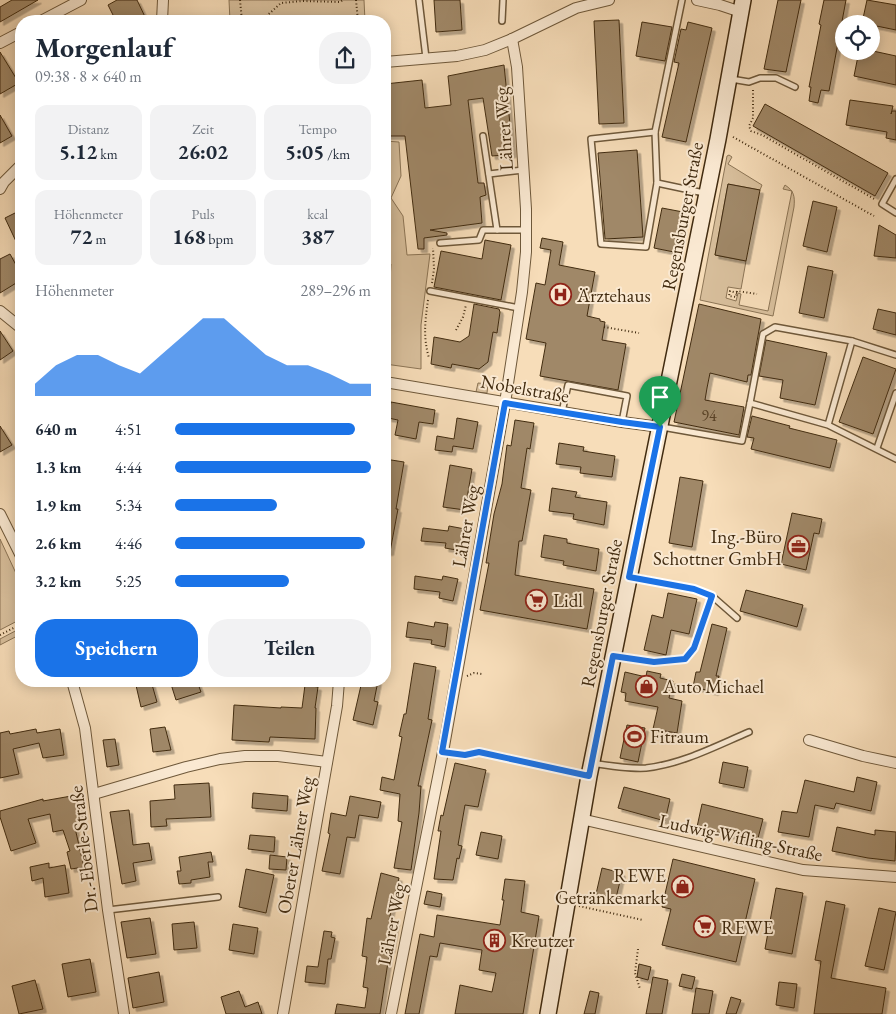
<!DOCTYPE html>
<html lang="de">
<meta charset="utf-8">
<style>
body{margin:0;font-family:"EB Garamond",serif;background:#f2f2f3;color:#1f2937;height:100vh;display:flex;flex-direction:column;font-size:19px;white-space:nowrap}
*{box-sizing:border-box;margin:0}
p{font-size:16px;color:#747a83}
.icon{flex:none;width:28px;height:28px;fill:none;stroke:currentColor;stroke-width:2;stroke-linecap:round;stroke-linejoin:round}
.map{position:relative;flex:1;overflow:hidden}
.sheet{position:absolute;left:15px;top:15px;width:376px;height:672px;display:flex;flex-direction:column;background:#fff;border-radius:20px;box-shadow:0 2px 12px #0003}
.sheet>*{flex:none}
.controls{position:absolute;left:835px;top:15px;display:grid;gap:10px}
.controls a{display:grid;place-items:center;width:45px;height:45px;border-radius:50%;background:#fff;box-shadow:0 2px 12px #0003;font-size:25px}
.pin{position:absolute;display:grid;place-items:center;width:42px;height:42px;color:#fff;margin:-51px -21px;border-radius:50% 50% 50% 0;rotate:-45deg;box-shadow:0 0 5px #0007}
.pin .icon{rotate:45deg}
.round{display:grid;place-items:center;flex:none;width:52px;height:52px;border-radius:20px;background:#f2f2f3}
.summary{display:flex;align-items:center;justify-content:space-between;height:85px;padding:0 20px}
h1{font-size:28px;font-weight:700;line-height:38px}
.metrics{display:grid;grid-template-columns:repeat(3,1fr);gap:8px;height:85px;padding:5px 20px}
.metrics div{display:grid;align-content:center;border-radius:12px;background:#f2f2f3;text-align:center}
.metrics b{font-size:21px;font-weight:700}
.metrics small{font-size:14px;font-weight:400}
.metrics p{font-size:14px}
.chart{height:140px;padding:10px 20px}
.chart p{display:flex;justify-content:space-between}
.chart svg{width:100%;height:90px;margin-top:5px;fill:#1a73e8;opacity:.7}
.button{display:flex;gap:10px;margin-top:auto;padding:10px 20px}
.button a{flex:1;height:58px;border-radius:20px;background:#1a73e8;color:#fff;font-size:20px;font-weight:700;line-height:58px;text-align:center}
.button a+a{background:#f2f2f3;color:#1f2937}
ul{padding:0 20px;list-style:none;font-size:16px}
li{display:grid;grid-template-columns:80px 60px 1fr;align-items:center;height:38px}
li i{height:12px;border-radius:6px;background:#1a73e8}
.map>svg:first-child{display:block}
.green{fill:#d8bf9c;stroke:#8c7556}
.building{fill:#a08868;stroke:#412b10;filter:url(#shadow)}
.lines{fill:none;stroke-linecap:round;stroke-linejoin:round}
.service-casing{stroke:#6e583a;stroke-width:8}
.minor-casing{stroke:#6e583a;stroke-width:12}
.secondary-casing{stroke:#412b10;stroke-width:18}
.path{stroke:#412b10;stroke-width:2;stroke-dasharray:1 2.5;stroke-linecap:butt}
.service{stroke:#fae9d2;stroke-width:5}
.minor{stroke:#fae9d2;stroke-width:10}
.secondary{stroke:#fae9d2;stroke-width:15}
.route-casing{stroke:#fff;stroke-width:10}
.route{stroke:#1a73e8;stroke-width:6}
.labels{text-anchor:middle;stroke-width:4;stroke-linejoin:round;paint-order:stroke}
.number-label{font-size:16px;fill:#594226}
.street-label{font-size:19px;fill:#412b10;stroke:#fae9d2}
.poi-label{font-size:19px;fill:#412b10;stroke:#fae9d2;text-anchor:start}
</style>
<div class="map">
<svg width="896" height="1014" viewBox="0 0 896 1014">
<defs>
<filter id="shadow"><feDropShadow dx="3.5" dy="3.5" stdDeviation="0" flood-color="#0004"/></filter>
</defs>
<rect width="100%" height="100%" fill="#f7ddb9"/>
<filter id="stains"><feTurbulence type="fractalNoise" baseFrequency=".004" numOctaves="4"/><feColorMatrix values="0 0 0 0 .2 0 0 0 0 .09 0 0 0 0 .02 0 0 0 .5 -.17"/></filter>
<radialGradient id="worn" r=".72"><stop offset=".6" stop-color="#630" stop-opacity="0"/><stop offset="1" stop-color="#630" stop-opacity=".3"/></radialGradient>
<g class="green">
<polygon points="229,0 364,0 365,21 230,21"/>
<polygon points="385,141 399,142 401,176 391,198 403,216 407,255 430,254 421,325 421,369 385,364 385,304 389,295 391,264 385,264"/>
<path d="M729 155 732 157 728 164 762 185 760 190 728 184 715 255 746 261 741 289 728 287 726 298 736 301 738 293 741 294 739 305 768 311 792 191 783 189 785 185C794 191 795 196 794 207L773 316 700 300 727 156Z"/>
<polygon points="478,383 488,384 487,393 476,392"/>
<polygon points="0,539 21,584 21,619 0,630"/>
<polygon points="21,628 21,634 0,645 0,639"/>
</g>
<g class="building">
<polygon points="12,0 38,0 0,22 0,7"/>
<polygon points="117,0 137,0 147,21 116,21 108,5"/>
<polygon points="434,0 460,0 462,30 436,32"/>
<polygon points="778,0 801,0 786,72 764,69"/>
<polygon points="824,0 846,0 829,91 821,90 818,103 809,101 811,87 809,87 821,25 819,24"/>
<polygon points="867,0 896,5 896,30 862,23"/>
<polygon points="619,20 624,123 599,124 594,21"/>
<polygon points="642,22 672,27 665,61 636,56"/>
<polygon points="688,22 712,28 686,142 662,137 679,63 674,62 681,29 686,30"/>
<polygon points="859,51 873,51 896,56 896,85 854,76"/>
<polygon points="0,52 19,83 0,94"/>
<polygon points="504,65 513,154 492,156 483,98 468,100 478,183 484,183 486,195 480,197 482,223 430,230 447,233 447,235 424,238 424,249 418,249 405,136 385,136 385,84 422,80 425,108 451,105 448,76"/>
<polygon points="850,100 893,106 891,114 892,111 896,111 896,140 886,138 887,132 846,125"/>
<polygon points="765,104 888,173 875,196 753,126"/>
<polygon points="0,115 12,136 0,143"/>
<polygon points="637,150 643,237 605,239 598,153"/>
<polygon points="728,184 760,190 746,261 715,255"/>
<polygon points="813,201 837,207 827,252 803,246"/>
<polygon points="662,208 683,212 674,252 654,248"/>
<polygon points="21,210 21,252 5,218"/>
<polygon points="879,225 896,235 896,258 874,256"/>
<polygon points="542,238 563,242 559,265 595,272 587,316 600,319 600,321 605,322 602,340 626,344 618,390 540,376 546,343 526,339 536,283 545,285 551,250 540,248"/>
<polygon points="485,240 511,245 501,300 434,287 441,251 482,259"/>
<polygon points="10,254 21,274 21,280 0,293 0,259"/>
<polygon points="808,266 833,271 824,318 799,313"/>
<polygon points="474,304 499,309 500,312 497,333 493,332 488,362 479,369 452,364 451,368 431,364 434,337 460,342 469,336"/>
<polygon points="699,304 761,319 751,375 748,375 747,382 710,373 707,388 705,400 744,407 739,435 674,422"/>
<polygon points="878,309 896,313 896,335 873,329"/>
<polygon points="0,331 13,351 0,360"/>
<polygon points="766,340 827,353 815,405 780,398 783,380 759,376"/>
<polygon points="863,357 896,369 873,434 839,422"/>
<polygon points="391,402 435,410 433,424 419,422 416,439 395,435 398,420 388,418"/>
<polygon points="752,416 790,426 789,428 837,440 830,468 751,449 754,438 747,437"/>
<polygon points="457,418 478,422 473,449 453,446 452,452 435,450 437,436 454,439"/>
<polygon points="515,420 534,423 530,449 527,448 521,488 531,490 522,541 519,541 515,575 594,589 587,629 480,610 489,563 486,563 494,514 502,484 507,445 511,446"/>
<polygon points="0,426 12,445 0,452"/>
<polygon points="559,443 584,447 583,451 615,456 612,477 580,473 581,467 556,464"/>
<polygon points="385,459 404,462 396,509 398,509 390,552 385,552"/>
<polygon points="450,465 472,469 465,510 443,507"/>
<polygon points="680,477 703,481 692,547 669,543"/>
<polygon points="552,488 577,492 575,497 607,502 604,525 573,519 574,514 549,511"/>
<polygon points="792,513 822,519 819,534 814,533 806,570 781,564"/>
<polygon points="449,526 465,529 462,551 445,548 446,543 421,541 423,528 448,531"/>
<polygon points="544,535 567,539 567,543 599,549 596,571 563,565 564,561 541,557"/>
<polygon points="415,576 442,580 443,576 458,579 453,601 439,598 440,592 414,589"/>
<polygon points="746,590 803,605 797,627 740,611"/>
<polygon points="668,593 697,599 689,634 671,630 666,655 644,650 652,615 663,618"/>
<polygon points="408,622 434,627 435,622 448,624 445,647 431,644 432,640 406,637"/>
<polygon points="712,624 727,628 716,676 719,676 715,692 693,687 696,672 700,672"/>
<polygon points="414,663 436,667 428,719 432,720 418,786 421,786 419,813 411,870 394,868 402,822 398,821 400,794 380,790 382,777 394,780 402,737 399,736 404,714 406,714"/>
<polygon points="647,671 661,674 660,678 673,681 669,698 682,701 677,733 653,729 658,707 625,701 626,693 621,692 625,672 646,677"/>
<polygon points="135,681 151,681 157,702 141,707"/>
<polygon points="170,681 197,681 201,692 176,700"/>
<polygon points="362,681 378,681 374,701 378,702 373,725 353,720"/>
<polygon points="305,685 318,687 315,708 316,708 315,739 270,737 269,742 232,740 234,705 281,708 281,707 302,708"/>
<polygon points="627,725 645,728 638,762 620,758"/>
<polygon points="165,727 171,750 153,752 150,729"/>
<polygon points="36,729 37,733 60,729 64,755 43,758 39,743 13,749 19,774 0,778 0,733 9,731 10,734"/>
<polygon points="115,739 119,765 107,767 103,740"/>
<polygon points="723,762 748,767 744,788 719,783"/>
<polygon points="455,763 486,770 478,807 465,805 458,845 462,846 459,859 457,858 453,880 434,879 441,831 438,831 441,815 443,816"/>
<polygon points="857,777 877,782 871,811 836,803 834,809 815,805 809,837 778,832 782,811 797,813 805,780 854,792"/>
<polygon points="209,783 211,817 166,819 167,826 151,827 150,801 175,799 174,785"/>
<polygon points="624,787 670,799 665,821 618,808"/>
<polygon points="253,793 288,796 287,811 252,808"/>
<polygon points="77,795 82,827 75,828 84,867 71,869 67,852 70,851 63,830 53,832 50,814 28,819 36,843 11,851 0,817 0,811 43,799 43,801"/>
<polygon points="350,796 381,802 378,818 359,815 355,838 347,837 340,874 322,871 330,834 328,833 331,813 346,816"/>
<polygon points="702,804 763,819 757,842 697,827"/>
<polygon points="129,810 133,845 149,843 152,860 133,863 136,881 122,884 110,812"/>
<polygon points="837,827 875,835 875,830 896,832 895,861 868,858 832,851"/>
<polygon points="481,832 502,836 498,859 476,855"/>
<polygon points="250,835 275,837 274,852 248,849"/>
<polygon points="211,852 213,862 208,862 210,877 191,880 191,883 179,884 177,871 181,871 179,857"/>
<polygon points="270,855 287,857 286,870 269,869"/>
<polygon points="673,859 755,879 736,962 662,945 671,909 662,907"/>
<polygon points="49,863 49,868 65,865 69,893 45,897 43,878 32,881 30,867"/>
<polygon points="602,868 622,873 616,898 596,894"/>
<polygon points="246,869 274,875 266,913 239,907"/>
<polygon points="381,873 399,878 389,920 396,921 391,950 390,949 380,1014 335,1014 337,1004 365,1008 368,988 363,987 367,957 362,956 367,918 371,919"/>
<polygon points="505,879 525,881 521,912 539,916 523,1014 455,1014 460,985 492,992 496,973 479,970 482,950 440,943 437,957 430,956 419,1014 405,1014 420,934 434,937 437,915 500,925 504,900 502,900"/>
<polygon points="776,888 803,893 792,954 765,949"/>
<polygon points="427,891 442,894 440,907 424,904"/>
<polygon points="826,901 845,905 831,978 886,988 882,1014 814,1014 821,961 815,960"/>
<polygon points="879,908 896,912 884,970 865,966"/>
<polygon points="150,918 156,954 127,958 121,922"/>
<polygon points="194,922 197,948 174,950 172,924"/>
<polygon points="233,924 258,928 254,954 229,950"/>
<polygon points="324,931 332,932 331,937 335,938 331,959 328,959 325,984 305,982 307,966 318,967"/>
<polygon points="90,959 96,992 68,997 62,964"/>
<polygon points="639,964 651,967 648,980 637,977"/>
<polygon points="159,972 164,1002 133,1008 128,978"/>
<polygon points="682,974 695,977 692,989 679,986"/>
<polygon points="653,977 668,980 662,1014 646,1014"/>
<polygon points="35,980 43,1009 19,1014 12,986"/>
<polygon points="779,982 797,984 794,1008 776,1005"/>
<polygon points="696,988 713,991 709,1014 692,1014"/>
<polygon points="239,991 245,1007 258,1002 262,1014 226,1014 221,997"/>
<polygon points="590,991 599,993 595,1014 584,1014"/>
<polygon points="731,997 741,1000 736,1014 726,1014"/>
</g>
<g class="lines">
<defs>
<g id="service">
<polyline points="419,0 426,58"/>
<polyline points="682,0 655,132 657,183 704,193"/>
<polyline points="502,21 503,0"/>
<polyline points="731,79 749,82 760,78 776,78 795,87"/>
<polyline points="655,132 591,139 601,244 646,247 657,183"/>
<polyline points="483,136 497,230"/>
<polyline points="489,174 523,170"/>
<polyline points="896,179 882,204 896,213"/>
<polyline points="440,243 479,240 483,230 526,230"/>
<polyline points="430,291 519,308"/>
<polyline points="852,341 896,355"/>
<polyline points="562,412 568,385 627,396 622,422"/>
<polyline points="828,425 852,341 775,327 763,334 750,403 828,425 896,459"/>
<polyline points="662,427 742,441 750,403"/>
<polyline points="877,448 896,393"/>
<polyline points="632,577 694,589 712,596 737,618"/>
<polyline points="616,656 654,662 685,659 694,648 712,596"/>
<path d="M592 763C610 766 629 769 646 768 682 764 716 746 749 732"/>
<polyline points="108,910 218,897"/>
</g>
<g id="minor">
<polyline points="697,0 720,5 741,12"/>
<polyline points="41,21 81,0"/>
<polyline points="162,21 163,0"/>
<polyline points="0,43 21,32"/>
<polyline points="385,62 457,56 485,50 512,39 576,8 609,0"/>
<polyline points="0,189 4,182 21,165"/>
<polyline points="0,311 21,328"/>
<polyline points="385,382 622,422 660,427"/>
<polyline points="0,514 21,556"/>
<polyline points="72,681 85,728 108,910 124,1014"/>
<polyline points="809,740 863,756 896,763"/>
<polyline points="94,794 186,767 220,759 245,756 278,756 327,762"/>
<polyline points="581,819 803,870 896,877"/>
<polyline points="283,1014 337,706 339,681"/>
<polyline points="391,1014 443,752 505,403 522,292 526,252 526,209 517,67 512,39"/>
</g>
<polyline id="secondary" points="548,1014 589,776 718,139 743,0"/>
</defs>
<use href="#service" class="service-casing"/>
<use href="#minor" class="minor-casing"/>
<use href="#secondary" class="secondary-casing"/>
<g class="path">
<polyline points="240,0 242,21"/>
<polyline points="356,0 358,21"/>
<polyline points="261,21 281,3 302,1 340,2 343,0"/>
<polyline points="753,90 753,118 749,126 751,131 762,135 876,200"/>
<polyline points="733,137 874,216"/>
<path d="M385 221C388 244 393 274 385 297"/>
<polyline points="432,283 434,269 433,248"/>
<polyline points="737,293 730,291 729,296 736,297 737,291 757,294"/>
<path d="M428 300C425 322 423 337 429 358"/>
<polyline points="604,327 639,333"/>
<polyline points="456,330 463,317 466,305"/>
<polyline points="0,635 21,624"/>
<polyline points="467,676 474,673 482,674"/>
<polyline points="455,754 465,755 479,752 577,773"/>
<polyline points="579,906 643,920"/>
<polyline points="638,949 635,973 640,989"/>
</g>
<use href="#service" class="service"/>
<use href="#minor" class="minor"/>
<use href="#secondary" class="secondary"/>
</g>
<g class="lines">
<defs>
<polygon id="route" points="505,403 622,422 660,427 629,577 694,589 712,596 694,648 685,659 654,662 613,656 589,776 479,752 465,755 442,752"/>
</defs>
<use href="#route" class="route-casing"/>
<use href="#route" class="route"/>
</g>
<defs>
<symbol id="hospital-ring" viewBox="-11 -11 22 22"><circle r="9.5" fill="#fae9d2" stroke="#8f2418" stroke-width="1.5"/><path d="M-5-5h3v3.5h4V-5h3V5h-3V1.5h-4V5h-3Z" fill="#8f2418"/></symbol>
<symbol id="office-ring" viewBox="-11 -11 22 22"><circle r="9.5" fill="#fae9d2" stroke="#8f2418" stroke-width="1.5"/><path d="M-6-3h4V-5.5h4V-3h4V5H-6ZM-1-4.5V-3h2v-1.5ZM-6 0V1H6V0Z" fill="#8f2418"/></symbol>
<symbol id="supermarket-ring" viewBox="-11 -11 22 22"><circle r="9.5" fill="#fae9d2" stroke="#8f2418" stroke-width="1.5"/><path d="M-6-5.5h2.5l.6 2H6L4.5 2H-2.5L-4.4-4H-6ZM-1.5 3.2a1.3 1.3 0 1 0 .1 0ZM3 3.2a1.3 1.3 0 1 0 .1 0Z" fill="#8f2418"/></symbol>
<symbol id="shop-ring" viewBox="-11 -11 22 22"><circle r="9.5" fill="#fae9d2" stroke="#8f2418" stroke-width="1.5"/><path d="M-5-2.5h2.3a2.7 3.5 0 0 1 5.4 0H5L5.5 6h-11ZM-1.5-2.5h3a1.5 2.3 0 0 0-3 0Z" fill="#8f2418"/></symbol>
<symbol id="stadium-ring" viewBox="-11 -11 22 22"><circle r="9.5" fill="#fae9d2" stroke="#8f2418" stroke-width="1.5"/><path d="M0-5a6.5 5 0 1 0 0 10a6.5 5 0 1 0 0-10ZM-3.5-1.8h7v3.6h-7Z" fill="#8f2418"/></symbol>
<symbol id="building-ring" viewBox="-11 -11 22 22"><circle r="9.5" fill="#fae9d2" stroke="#8f2418" stroke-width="1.5"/><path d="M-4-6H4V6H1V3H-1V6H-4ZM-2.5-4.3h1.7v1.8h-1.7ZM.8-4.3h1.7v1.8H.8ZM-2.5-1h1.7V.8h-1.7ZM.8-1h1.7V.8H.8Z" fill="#8f2418"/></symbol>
</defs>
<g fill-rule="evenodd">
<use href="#hospital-ring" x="548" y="282" width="25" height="25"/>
<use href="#office-ring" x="786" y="534" width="25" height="25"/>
<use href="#supermarket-ring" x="524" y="588" width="25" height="25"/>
<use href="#shop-ring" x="634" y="674" width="25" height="25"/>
<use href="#stadium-ring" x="622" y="724" width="25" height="25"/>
<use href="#shop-ring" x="670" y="874" width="25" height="25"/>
<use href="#supermarket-ring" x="692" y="914" width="25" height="25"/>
<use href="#building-ring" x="482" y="928" width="25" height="25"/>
</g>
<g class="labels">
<g class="number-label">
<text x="709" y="421">94</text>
</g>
<g class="street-label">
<text transform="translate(503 129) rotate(-94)" y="7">Lährer Weg</text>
<text transform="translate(682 216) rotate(-79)" y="7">Regensburger Straße</text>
<text transform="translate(525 388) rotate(10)" y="7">Nobelstraße</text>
<text transform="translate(465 526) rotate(-80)" y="7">Lährer Weg</text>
<text transform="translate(601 613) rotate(-79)" y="7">Regensburger Straße</text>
<text transform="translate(741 837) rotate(12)" y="7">Ludwig-Wifling-Straße</text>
<text transform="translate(295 845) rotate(-80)" y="7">Oberer Lährer Weg</text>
<text transform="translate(83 849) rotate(-97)" y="7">Dr.-Eberle-Straße</text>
<text transform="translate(391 924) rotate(-79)" y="7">Lährer Weg</text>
</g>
<g class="poi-label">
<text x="577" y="302">Ärztehaus</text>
<text x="782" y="543" text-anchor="end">Ing.-Büro<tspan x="782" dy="22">Schottner GmbH</tspan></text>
<text x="553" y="607">Lidl</text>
<text x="663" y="693">Auto Michael</text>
<text x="650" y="743">Fitraum</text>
<text x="666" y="882" text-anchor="end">REWE<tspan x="666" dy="22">Getränkemarkt</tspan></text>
<text x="721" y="934">REWE</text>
<text x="511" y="947">Kreutzer</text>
</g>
</g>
<rect width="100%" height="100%" filter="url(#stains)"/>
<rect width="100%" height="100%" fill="url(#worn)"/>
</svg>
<div class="controls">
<a><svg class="icon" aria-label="locate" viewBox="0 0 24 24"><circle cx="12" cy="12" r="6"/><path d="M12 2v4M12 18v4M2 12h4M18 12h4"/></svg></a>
</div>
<div class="pin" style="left:660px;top:427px;background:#1e9e55"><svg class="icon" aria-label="arrive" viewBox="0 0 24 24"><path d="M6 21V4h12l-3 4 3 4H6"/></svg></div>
<section class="sheet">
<div class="summary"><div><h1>Morgenlauf</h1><p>09:38 · 8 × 640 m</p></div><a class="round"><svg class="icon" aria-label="share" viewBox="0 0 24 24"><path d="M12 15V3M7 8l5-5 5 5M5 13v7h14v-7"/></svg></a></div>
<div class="metrics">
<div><p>Distanz</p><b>5.12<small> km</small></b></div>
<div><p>Zeit</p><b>26:02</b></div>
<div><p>Tempo</p><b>5:05<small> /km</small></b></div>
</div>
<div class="metrics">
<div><p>Höhenmeter</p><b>72<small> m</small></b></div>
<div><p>Puls</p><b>168<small> bpm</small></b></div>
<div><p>kcal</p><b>387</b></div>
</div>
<div class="chart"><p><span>Höhenmeter</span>289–296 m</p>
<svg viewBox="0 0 160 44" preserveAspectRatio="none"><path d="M0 44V38L10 29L20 24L30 24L40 29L50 33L60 24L70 15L80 6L90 6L100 15L110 24L120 29L130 29L140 33L150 38L160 38V44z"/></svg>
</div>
<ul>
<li><b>640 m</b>4:51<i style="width:92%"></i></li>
<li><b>1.3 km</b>4:44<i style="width:100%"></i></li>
<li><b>1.9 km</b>5:34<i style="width:52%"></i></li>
<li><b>2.6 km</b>4:46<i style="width:97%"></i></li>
<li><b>3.2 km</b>5:25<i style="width:58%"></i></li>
</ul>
<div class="button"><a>Speichern</a><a>Teilen</a></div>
</section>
</div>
